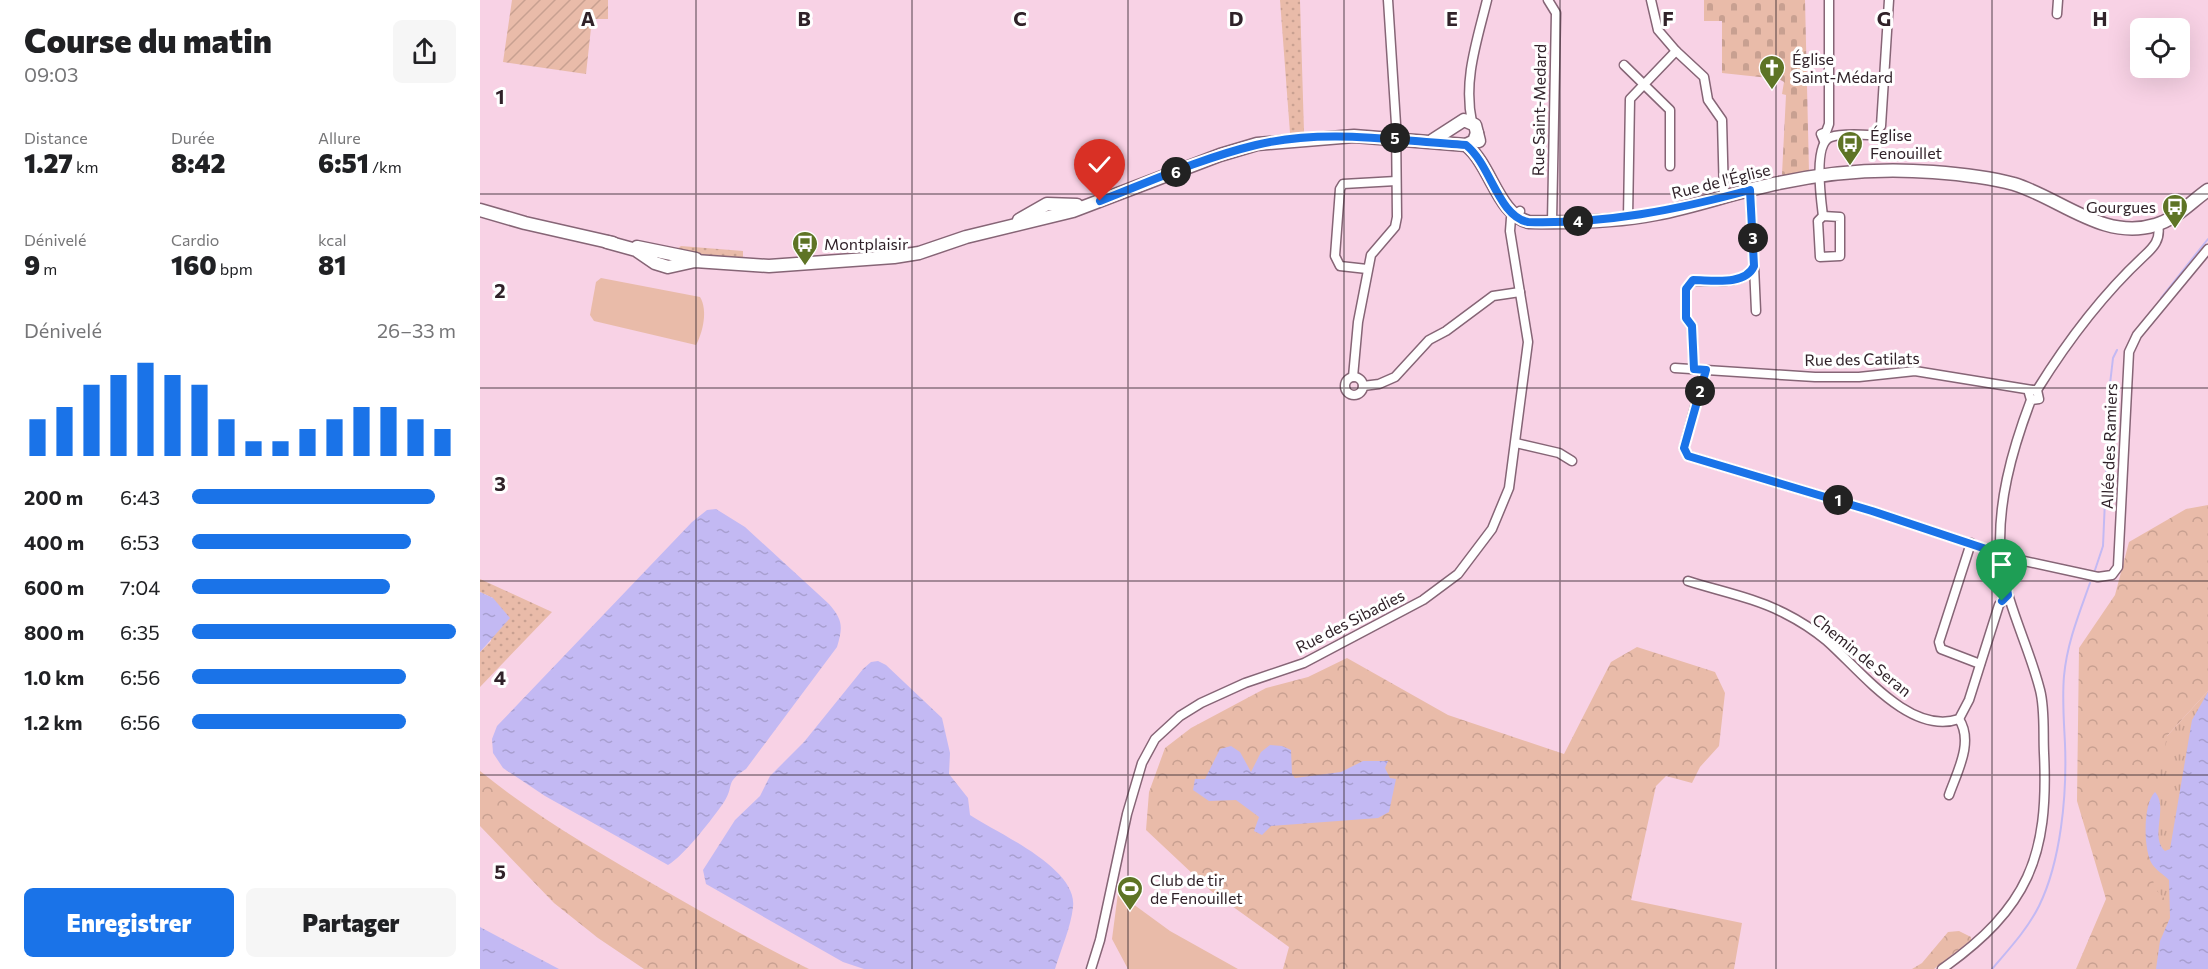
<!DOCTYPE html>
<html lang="fr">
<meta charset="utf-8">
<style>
body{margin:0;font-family:Commissioner,sans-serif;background:#f6f6f6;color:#202124;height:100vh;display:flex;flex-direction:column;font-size:22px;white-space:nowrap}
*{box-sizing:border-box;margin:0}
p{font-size:20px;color:#757577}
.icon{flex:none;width:33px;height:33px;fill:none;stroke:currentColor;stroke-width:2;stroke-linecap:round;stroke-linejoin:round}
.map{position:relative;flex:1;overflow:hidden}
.drawer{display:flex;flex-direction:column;background:#fff;width:480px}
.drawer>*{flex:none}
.controls{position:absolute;left:1650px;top:18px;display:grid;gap:12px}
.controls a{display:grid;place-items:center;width:60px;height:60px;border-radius:9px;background:#fff;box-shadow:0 6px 24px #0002;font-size:30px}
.pin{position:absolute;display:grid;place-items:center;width:51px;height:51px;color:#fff;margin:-62px -26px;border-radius:50% 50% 50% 0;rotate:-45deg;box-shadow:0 0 6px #0007}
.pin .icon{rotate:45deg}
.km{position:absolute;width:30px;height:30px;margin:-15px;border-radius:50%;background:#222;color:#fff;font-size:16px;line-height:30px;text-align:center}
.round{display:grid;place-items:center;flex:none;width:63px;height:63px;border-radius:9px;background:#f6f6f6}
.headline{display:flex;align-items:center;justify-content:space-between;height:102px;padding:0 24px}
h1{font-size:33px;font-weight:800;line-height:45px}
.metrics{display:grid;grid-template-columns:repeat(3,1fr);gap:9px;height:102px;padding:6px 24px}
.metrics div{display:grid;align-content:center}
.metrics b{font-size:26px;font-weight:800}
.metrics small{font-size:16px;font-weight:400}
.metrics p{font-size:16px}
.chart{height:168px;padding:12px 24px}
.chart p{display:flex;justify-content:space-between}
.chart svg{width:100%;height:108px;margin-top:6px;stroke:#1a73e8;stroke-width:6}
.button{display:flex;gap:12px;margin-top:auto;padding:12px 24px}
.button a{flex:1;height:69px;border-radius:9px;background:#1a73e8;color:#fff;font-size:24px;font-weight:800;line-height:69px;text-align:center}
.button a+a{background:#f6f6f6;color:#202124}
ul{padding:0 24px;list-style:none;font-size:20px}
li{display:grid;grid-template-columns:96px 72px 1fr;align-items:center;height:45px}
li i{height:15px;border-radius:8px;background:#1a73e8}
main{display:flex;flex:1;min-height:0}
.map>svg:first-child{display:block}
.grass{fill:url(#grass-dots)}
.forest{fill:url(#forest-crowns)}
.cemetery{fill:url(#cemetery-stones)}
.park{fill:url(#park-tufts)}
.garden{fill:url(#garden-furrows)}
.pitch{fill:#e9bba9}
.water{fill:url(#water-ripples)}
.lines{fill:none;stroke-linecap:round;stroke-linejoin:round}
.stream{stroke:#c3b9f3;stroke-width:2}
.street-casing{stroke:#866576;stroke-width:11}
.secondary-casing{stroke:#866576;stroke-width:15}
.street{stroke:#fff;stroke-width:8}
.secondary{stroke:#fff;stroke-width:12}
.route-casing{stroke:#fff;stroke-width:12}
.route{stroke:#1a73e8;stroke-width:8}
.grid{fill:none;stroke:#302229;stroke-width:1.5;stroke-opacity:0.55}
.labels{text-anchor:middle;stroke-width:6;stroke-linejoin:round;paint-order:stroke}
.poi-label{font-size:16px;fill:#302229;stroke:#fff;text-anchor:start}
.street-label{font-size:16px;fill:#302229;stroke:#fff}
.grid-label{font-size:20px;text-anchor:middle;font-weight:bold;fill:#302229;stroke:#fff;stroke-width:6;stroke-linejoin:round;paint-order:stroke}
</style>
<main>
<section class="drawer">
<div class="headline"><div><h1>Course du matin</h1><p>09:03</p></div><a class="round"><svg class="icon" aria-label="share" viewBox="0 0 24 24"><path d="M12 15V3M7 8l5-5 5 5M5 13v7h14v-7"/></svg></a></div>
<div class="metrics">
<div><p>Distance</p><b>1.27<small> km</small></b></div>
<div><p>Durée</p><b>8:42</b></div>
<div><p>Allure</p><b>6:51<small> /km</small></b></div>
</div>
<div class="metrics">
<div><p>Dénivelé</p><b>9<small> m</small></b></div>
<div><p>Cardio</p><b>160<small> bpm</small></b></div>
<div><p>kcal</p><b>81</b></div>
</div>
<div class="chart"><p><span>Dénivelé</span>26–33 m</p>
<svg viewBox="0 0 160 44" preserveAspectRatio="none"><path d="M5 44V29M15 44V24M25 44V15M35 44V11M45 44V6M55 44V11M65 44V15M75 44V29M85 44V38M95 44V38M105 44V33M115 44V29M125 44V24M135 44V24M145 44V29M155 44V33"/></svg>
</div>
<ul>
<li><b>200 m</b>6:43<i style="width:92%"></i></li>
<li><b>400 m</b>6:53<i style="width:83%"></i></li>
<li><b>600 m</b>7:04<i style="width:75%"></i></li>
<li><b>800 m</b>6:35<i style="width:100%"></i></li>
<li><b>1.0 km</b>6:56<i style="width:81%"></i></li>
<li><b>1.2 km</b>6:56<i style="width:81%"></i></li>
</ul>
<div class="button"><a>Enregistrer</a><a>Partager</a></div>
</section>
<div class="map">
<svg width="1728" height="969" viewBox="0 0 1728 969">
<defs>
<pattern id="grass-dots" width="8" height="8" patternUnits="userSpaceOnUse" patternTransform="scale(1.5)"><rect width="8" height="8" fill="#e9bba9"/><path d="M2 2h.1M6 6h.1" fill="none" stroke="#c8a091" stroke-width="1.8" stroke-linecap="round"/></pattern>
<pattern id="forest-crowns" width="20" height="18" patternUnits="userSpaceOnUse" patternTransform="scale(1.5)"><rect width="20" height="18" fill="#e9bba9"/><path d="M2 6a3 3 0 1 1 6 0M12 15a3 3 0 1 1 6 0" fill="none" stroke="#c8a091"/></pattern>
<pattern id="cemetery-stones" width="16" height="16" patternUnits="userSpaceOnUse" patternTransform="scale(1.5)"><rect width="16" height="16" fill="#e9bba9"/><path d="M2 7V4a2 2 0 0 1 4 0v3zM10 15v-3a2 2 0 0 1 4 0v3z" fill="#c8a091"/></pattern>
<pattern id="park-tufts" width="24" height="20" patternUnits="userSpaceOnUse" patternTransform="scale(1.5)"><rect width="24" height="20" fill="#e9bba9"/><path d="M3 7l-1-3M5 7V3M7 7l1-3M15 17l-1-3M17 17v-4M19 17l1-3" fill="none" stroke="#c8a091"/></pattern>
<pattern id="garden-furrows" width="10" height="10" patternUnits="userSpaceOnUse" patternTransform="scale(1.5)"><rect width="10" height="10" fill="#e9bba9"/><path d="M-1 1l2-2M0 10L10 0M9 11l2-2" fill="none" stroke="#c8a091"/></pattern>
<pattern id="water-ripples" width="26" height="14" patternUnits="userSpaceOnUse" patternTransform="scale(1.5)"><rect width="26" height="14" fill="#c3b9f3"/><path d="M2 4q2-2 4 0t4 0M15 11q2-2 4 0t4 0" fill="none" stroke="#a89fd0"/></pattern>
</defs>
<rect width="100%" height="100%" fill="#f8d2e5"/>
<g class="grass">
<polygon points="800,0 820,0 824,132 810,133"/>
<polygon points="201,246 263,251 263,259 206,254 195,250"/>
<polygon points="0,579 72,612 0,687 0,652 11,641 13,598 0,592"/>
</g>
<g class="forest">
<polygon points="1728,505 1728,691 1687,736 1691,929 1673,962 1673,969 1596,969 1626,899 1597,801 1599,648 1635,595 1649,542 1706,509"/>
<polygon points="1157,647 1235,672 1245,693 1239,746 1220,767 1212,783 1186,776 1176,786 1151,900 1262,923 1254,969 803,969 809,947 731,891 666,830 669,792 685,748 711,728 786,688 828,677 867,658 968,715 1084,754 1131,662"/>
<path d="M0 771C56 817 118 852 180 888 229 916 278 944 329 969H164L118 938 74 903 0 826Z"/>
<polygon points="1479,931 1491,937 1491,940 1454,969 1432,969 1442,963 1468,932"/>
</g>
<polygon class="cemetery" points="1224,0 1325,0 1329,172 1304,177 1302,174 1306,95 1302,94 1304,82 1292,75 1289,78 1242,73 1242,21 1224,21"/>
<polygon class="park" points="1728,691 1728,969 1673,969 1672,962 1691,929 1692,906 1674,888 1669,829 1687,736"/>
<polygon class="garden" points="32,0 128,0 128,19 112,19 106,74 23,62"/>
<g class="pitch">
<path d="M121 278 220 297C228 310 223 332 216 345L114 321 110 315 116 282Z"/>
<polygon points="638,893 690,931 758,969 648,969 632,939"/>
</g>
<g class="water">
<path d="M236 509 265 527 349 604C363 620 363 627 357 647L266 769C244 783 255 785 244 802 233 818 204 856 188 865L65 796 23 768 13 753 12 739 17 726 212 522 227 510Z"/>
<polygon points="0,592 13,598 30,618 0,652"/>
<path d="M398 661 406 665 462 718 470 753 469 774 488 798 490 815C517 833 598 868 593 907 591 927 581 949 575 969H384L363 962 226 884 223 870 255 820 280 796 290 776 324 742 383 669 391 662Z"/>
<path d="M1728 692V969H1676L1680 941 1690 918 1689 880C1684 875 1676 870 1672 864 1663 849 1663 803 1675 792 1689 808 1669 836 1685 851L1690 849 1712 720Z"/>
<polygon points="790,745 802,746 811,750 812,774 815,778 861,772 883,761 908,761 905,768 910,778 916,779 909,812 898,818 791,826 782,835 774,831 779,817 756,800 729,801 713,790 715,779 725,779 740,749 751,746 760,752 771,772 781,752"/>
<polygon points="0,927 79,969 0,969"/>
</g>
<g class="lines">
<g class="stream">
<polyline points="1681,298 1728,239"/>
<polyline points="1615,570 1623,546 1630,384 1633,358 1637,350"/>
<path d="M1512 969C1529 949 1547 930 1559 906 1581 861 1587 795 1585 744 1584 722 1582 699 1584 676 1587 643 1599 614 1610 583"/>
</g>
<defs>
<g id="street">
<polyline points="1068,0 1076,13 1072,222"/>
<polyline points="1171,0 1178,30 1196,51"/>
<polyline points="1577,14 1578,0"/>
<polyline points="1144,65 1190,110 1190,166"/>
<path d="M992 122C983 80 997 41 1007 0"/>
<polyline points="1344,141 1341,134 1346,132 1349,124 1349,0"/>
<path d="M1343 216C1341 200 1333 143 1351 137 1362 133 1380 135 1392 135L1401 126 1409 0"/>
<polygon points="1343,216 1360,217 1360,256 1340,257 1338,221"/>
<polyline points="1148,218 1150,99 1196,51 1224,77 1228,100 1242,120 1244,197"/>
<polyline points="1274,266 1276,311"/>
<polyline points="887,269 860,266 855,256 860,189 863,184 916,181"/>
<polyline points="1195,368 1335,377 1379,377 1435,371 1552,390"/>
<path d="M1214 369 1212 326 1206 318V289L1213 281C1232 280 1265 286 1274 266L1270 190"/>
<polyline points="1225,370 1204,448 1208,456 1392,511 1521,554"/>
<polyline points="873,377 878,322 891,255 915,227 917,217 916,124 908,0"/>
<circle cx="874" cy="386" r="9"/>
<polyline points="883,386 899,384 915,377 949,340 966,331 1013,296 1040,292"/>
<path d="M1557 390C1588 340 1621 296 1664 256 1674 247 1681 239 1678 225"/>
<polyline points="1036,443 1079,453 1092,461"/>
<polyline points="1491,543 1459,642 1461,649 1500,664"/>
<polyline points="1521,556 1618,577 1632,575 1638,567 1649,352 1657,335 1728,249"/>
<path d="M1208 581C1239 591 1275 598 1304 613 1318 620 1335 631 1347 641 1380 670 1430 736 1479 719L1489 700 1519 605 1528 595"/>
<path d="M1469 795C1477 772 1494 742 1479 719"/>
<polyline points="611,969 620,940 647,814 662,763 675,739 700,716 721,703 765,683 824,663 943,600 978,574 1012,529 1029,488 1048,342 1030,231 1031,218 1040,211"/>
<path d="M1462 969C1548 908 1569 857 1564 753 1563 733 1565 709 1560 690 1549 646 1526 604 1521 560 1516 506 1532 450 1551 400L1549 393 1552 390H1557L1559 399 1551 400"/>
</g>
<g id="secondary">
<polyline points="953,140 984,120 995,125 999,141"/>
<path d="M986 145C1011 165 1018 215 1049 222 1090 223 1135 222 1176 214 1218 206 1258 191 1299 183 1349 172 1402 168 1453 172 1480 174 1508 177 1534 184 1580 198 1624 241 1675 225 1695 220 1712 201 1728 190"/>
<polyline points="0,210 45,223 133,243"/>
<polyline points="539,220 567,204 597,205"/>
<polyline points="127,242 156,250 175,263 188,267 215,261 289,266 414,257 439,253 486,237 593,211 740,155 777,144 874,136 986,145 994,141 997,133"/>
<polyline points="157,247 216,259"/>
</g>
</defs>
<use href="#street" class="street-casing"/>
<use href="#secondary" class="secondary-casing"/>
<use href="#street" class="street"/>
<use href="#secondary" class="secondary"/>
</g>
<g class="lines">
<defs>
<path id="route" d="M620 201C671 181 722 158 776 145 845 128 917 141 986 145 1011 165 1018 216 1048 222 1125 224 1197 210 1270 190L1274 266C1265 286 1232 280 1213 280L1206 289V318L1212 326 1214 369 1226 370 1204 448 1208 456 1392 511 1521 554 1528 595 1522 601"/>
</defs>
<use href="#route" class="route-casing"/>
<use href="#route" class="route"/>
</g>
<path class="grid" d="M216 0V969M432 0V969M648 0V969M864 0V969M1080 0V969M1296 0V969M1512 0V969M0 194H1728M0 388H1728M0 581H1728M0 775H1728"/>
<defs>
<symbol id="church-pin" viewBox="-11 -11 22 30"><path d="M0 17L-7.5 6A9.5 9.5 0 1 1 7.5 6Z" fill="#5e7425" stroke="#fff"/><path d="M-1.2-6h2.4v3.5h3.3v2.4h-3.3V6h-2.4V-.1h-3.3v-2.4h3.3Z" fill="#fff"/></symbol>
<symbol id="bus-pin" viewBox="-11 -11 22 30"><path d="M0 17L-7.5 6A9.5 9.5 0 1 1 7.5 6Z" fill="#5e7425" stroke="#fff"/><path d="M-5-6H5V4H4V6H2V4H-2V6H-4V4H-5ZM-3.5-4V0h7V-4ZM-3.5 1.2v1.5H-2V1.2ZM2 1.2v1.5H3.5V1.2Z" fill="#fff"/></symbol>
<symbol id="stadium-pin" viewBox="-11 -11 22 30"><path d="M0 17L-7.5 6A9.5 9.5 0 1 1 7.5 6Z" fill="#5e7425" stroke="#fff"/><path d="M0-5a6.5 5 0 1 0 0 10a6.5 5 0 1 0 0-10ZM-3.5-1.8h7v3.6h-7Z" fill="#fff"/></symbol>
</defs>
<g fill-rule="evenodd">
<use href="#church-pin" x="1277" y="53" width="30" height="40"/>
<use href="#bus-pin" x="1355" y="129" width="30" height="40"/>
<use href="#bus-pin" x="1680" y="192" width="30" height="40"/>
<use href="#bus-pin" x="310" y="229" width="30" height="40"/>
<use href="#stadium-pin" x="635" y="874" width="30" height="40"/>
</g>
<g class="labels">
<g class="poi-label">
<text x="1312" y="65">Église<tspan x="1312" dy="18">Saint-Médard</tspan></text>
<text x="1390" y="141">Église<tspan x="1390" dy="18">Fenouillet</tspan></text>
<text x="1676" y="213" text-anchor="end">Gourgues</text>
<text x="344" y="250">Montplaisir</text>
<text x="670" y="886">Club de tir<tspan x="670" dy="18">de Fenouillet</tspan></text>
</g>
<g class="street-label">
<text transform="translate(1059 110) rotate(-89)" y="6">Rue Saint-Medard</text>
<text transform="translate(1241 181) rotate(-14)" y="6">Rue de l'Église</text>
<text transform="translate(1382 359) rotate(-1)" y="6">Rue des Catilats</text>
<text transform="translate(1629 446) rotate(-88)" y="6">Allée des Ramiers</text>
<text transform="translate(870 621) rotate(-27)" y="6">Rue des Sibadies</text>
<text transform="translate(1382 655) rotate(39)" y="6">Chemin de Seran</text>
</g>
</g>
<g class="grid-label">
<text x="108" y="26">A</text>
<text x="324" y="26">B</text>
<text x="540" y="26">C</text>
<text x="756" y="26">D</text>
<text x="972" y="26">E</text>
<text x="1188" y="26">F</text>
<text x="1404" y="26">G</text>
<text x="1620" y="26">H</text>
<text x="20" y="104">1</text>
<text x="20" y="298">2</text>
<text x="20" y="491">3</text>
<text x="20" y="685">4</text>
<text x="20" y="879">5</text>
</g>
</svg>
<div class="controls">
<a><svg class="icon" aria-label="locate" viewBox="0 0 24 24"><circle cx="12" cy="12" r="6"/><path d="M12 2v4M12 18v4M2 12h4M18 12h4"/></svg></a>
</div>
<div class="pin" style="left:1522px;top:601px;background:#1e9e55"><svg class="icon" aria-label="arrive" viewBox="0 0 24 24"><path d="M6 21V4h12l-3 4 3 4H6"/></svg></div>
<div class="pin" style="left:620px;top:201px;background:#d93025"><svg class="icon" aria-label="check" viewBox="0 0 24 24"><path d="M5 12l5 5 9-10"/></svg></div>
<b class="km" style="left:1358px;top:500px">1</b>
<b class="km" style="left:1220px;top:391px">2</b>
<b class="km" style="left:1273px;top:238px">3</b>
<b class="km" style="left:1098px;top:221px">4</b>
<b class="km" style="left:915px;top:138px">5</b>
<b class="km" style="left:696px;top:172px">6</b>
</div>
</main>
